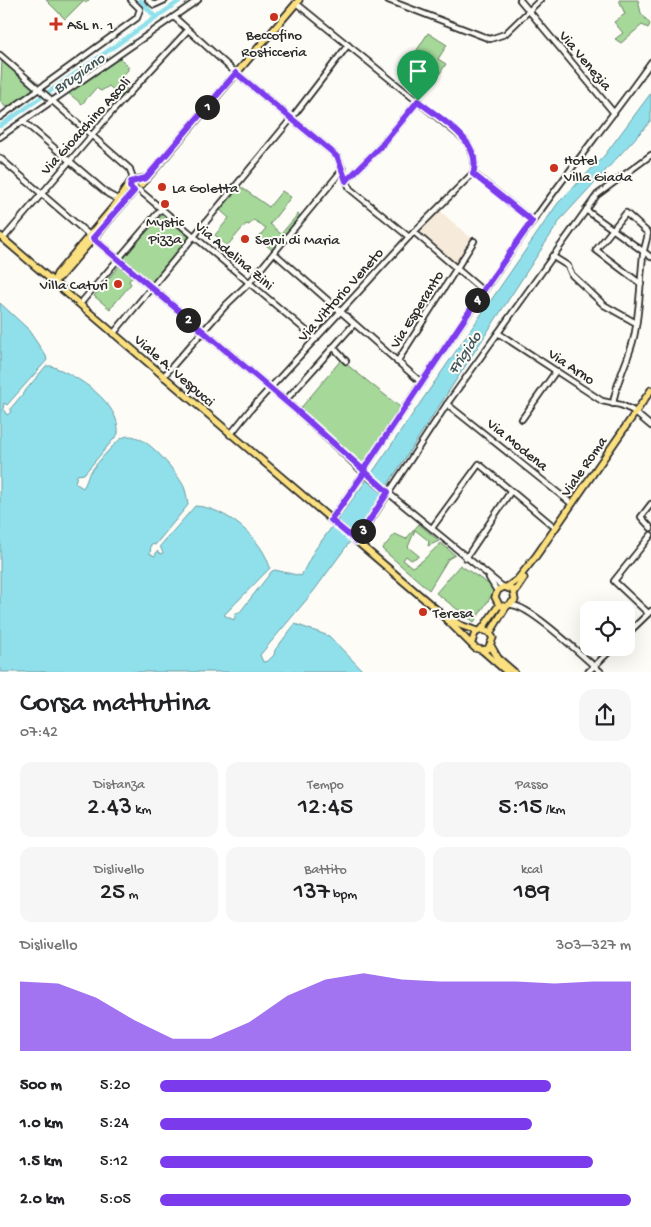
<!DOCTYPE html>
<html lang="it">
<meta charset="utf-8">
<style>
body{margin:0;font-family:"Gochi Hand",sans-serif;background:#f6f6f6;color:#202124;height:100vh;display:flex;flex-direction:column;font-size:19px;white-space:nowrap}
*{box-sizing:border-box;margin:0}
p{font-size:16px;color:#757577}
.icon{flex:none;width:28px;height:28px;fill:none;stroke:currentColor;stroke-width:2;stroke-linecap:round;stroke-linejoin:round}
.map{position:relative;height:672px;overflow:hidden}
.panel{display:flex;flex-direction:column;background:#fff;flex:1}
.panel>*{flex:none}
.controls{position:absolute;left:580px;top:601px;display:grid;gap:10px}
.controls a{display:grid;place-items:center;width:55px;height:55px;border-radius:10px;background:#fff;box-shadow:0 5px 20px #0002;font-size:25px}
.pin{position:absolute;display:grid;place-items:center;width:42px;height:42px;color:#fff;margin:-51px -21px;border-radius:50% 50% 50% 0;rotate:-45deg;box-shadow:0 0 5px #0007}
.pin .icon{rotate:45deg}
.km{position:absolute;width:25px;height:25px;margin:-12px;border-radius:50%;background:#222;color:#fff;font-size:14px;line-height:25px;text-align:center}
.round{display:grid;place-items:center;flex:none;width:52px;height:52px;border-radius:15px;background:#f6f6f6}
.headline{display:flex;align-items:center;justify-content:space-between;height:85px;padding:0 20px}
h1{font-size:28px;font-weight:600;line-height:38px}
.metrics{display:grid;grid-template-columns:repeat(3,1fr);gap:8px;height:85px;padding:5px 20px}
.metrics div{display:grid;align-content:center;border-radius:12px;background:#f6f6f6;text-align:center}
.metrics b{font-size:25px;font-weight:600}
.metrics small{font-size:14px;font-weight:400}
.metrics p{font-size:14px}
.chart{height:140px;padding:10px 20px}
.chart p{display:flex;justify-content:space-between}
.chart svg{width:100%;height:90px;margin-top:5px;fill:#7c3aed;opacity:.7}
ul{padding:0 20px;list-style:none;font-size:16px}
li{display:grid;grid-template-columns:80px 60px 1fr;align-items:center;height:38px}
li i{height:12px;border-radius:6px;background:#7c3aed}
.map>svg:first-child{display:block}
.built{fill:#f6eada}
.green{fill:#a5d899;stroke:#688262}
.water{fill:#90e0eb;stroke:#68989e}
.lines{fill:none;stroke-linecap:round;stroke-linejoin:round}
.canal{stroke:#90e0eb;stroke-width:4.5}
.minor-casing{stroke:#2b2b2b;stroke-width:8}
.major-casing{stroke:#2b2b2b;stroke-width:9}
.minor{stroke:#fdfcf7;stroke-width:4.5}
.major{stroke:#fbe080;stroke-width:5.5}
.route-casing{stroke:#fff;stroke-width:10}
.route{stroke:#7c3aed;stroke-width:6}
.poi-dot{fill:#c8321e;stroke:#fdfcf7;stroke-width:2}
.labels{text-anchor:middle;stroke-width:4;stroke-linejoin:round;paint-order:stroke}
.poi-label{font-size:15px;fill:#2b2b2b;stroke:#fdfcf7;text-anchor:start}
.street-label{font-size:15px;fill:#2b2b2b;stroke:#fdfcf7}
.water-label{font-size:16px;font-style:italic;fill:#44585b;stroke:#fdfcf7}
</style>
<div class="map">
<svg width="651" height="672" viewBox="0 0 651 672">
<rect width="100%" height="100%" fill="#fdfcf7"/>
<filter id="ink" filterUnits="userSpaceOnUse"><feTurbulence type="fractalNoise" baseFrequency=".02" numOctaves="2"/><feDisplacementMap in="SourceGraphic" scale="10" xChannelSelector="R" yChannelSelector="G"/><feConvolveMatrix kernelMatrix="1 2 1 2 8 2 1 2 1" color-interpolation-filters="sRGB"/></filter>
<g filter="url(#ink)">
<polygon class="built" points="439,210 472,239 455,263 419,232"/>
<g class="green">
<polygon points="46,0 89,0 86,3 83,1 65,19"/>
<polygon points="619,0 638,0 641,13 650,24 648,28 642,25 621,43 615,39 623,33 614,22 625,14"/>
<polygon points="428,33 447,45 438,59 446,64 435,81 427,75 428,73 410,61"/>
<polygon points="119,57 128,66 128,70 118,81 129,91 122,98 109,86 101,91 96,88 82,104 68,93"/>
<polygon points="2,60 34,90 6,108 0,100"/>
<polygon points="238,185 269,207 282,191 291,197 270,224 281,234 298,214 301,217 272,250 258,238 266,228 254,220 249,225 246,224 227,246 215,235 229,218 220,210 233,195 232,193"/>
<path d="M162 215C171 222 179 224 187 231L186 234 189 237 184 247 180 248 169 265H165L155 280 151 283 145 280 123 260 135 241 146 233Z"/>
<polygon points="119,266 132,277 129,281 131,284 110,309 94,296"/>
<polygon points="341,360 400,407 362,466 300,409"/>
<polygon points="419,524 439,541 428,546 429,541 415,530 408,547 419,556 411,560 406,556 403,560 412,567 422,561 441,543 455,555 448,559 429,590 382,549 395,534 406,539"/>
<polygon points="460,565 496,589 474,622 436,593"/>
</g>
<path class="water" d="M651 93V121L561 219 357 532 313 592 260 655 263 662 268 661 274 655 275 650 295 624 329 636 364 672H0V303L27 328 46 356 47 360 7 405 4 403 3 409 7 415 11 412V408L46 366H51C77 375 121 403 118 434L84 474 77 475 75 483 83 488C86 484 87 479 89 474 94 467 116 440 124 437 143 429 174 470 182 483 186 489 187 498 188 505L155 545 151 544 150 554 155 556 157 551 161 554 163 553 160 546 195 506C225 507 263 539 270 568L224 615 234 620 236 613 240 612 272 571 275 570 301 576 314 551 372 473 558 203 604 156Z"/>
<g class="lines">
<g class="canal">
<polyline points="140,0 156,18"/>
<polyline points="0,126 181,0"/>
</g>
<defs>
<g id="minor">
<polyline points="148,0 154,5 165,0"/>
<polyline points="388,0 490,39 505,34 540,0"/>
<polyline points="520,0 614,113"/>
<path d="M296 3 465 140C472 149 477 162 473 173"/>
<polyline points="174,17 236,73 331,151 338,158 350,189 409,237"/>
<polyline points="0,55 130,169 133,180"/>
<polyline points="0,117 137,18 140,9 131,0"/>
<polyline points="23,121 108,194 119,200"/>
<polyline points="0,137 198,0"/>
<polyline points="0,158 87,233 88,237"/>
<polyline points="473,173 532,221"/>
<polyline points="346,181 382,145 418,101"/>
<polyline points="139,190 316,339"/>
<polyline points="586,210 651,257"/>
<polyline points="414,232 483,291"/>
<polyline points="93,238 303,416 364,473 503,587"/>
<polyline points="3,239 110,114 188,30"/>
<polyline points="274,253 422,383"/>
<polyline points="552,256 568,266 572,275 604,305 636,323"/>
<polyline points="80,304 161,209"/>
<polyline points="498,333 602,401 621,405 632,410 651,426"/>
<polyline points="113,334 291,119 348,45"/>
<polyline points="333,347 346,361"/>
<polyline points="397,362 474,241"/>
<polyline points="163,377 226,305 249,283 343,169"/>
<polyline points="285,401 354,324"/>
<polyline points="447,404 572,504"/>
<path d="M613 404C616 380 629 360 634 337 640 310 640 282 643 255 644 248 647 240 648 233L626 213 596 250 641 284"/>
<polyline points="522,419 556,371"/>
<polyline points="230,435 250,410 409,237 473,173"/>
<polyline points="651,504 641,517 651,528"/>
<path d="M331 520 364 473 366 466C421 384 475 301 533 221 571 167 613 116 651 62"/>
<polyline points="334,522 354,539"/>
<polyline points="432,528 479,464 552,525"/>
<polyline points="357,541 447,404 597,195 651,155"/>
<polyline points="466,558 511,491"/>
<polyline points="489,578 497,591"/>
<path d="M512 605C532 607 583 657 601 672"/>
<polyline points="648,613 614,581 651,535"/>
<polyline points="626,635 651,611"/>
<polyline points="588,672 613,648"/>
</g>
<g id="major">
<polyline points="141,185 299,0"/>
<polyline points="0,236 334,522"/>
<polyline points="54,281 57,274 115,205 131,181 146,178"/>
<polyline points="54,281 60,277 134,191"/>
<polyline points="354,539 437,610 475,648 482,650 488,649 493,638 489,632 481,630 475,633 472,642"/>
<polyline points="507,587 517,580 536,556 651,390"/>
<polyline points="514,593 524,578"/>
<polyline points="448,617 460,625 477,631"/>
<polyline points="482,629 499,605"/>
<polyline points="490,633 506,607 515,600 513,590 504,587 498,590 495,597 499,605 506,607"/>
<polyline points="491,646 498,658 514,672"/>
<polyline points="482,650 507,672"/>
</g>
</defs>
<use href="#minor" class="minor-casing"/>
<use href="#major" class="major-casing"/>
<use href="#minor" class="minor"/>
<use href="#major" class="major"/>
</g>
</g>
<g class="lines" filter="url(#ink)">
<defs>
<path id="route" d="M418 101 382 145 346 181 338 158 331 151 236 73 146 178 131 182 130 187 134 191 93 238 303 416 388 492 356 541 331 520 364 473 366 466 483 291 532 221 473 174C484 141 438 118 418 101"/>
</defs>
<use href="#route" class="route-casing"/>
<use href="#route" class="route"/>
</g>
<g class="poi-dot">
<circle cx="274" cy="17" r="5"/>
<path d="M53.5 16.5h5v5h5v5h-5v5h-5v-5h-5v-5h5z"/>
<circle cx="554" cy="168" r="5"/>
<circle cx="162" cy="187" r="5"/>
<circle cx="165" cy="204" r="5"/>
<circle cx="245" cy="239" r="5"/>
<circle cx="118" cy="284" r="5"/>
<circle cx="423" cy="612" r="5"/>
</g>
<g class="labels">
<g class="poi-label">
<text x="67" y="29">ASL n. 1</text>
<text x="274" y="39" text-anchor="middle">Beccofino<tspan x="274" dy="17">Rosticceria</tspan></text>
<text x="564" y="164">Hotel<tspan x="564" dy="17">Villa Giada</tspan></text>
<text x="172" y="192">La Goletta</text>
<text x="165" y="226" text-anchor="middle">Mystic<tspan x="165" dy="17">Pizza</tspan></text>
<text x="255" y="244">Servi di Maria</text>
<text x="108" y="289" text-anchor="end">Villa Caturi</text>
<text x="433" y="617">Teresa</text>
</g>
<g class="street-label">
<text transform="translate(586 60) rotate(50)" y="5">Via Venezia</text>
<text transform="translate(85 125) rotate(-48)" y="5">Via Gioacchino Ascoli</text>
<text transform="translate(235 255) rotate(40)" y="5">Via Adelina Zini</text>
<text transform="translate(340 294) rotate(-48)" y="5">Via Vittorio Veneto</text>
<text transform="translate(416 309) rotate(-58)" y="5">Via Esperanto</text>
<text transform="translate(572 366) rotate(34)" y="5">Via Arno</text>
<text transform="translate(175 370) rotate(41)" y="5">Viale A. Vespucci</text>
<text transform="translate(518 444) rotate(39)" y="5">Via Modena</text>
<text transform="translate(583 466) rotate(-55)" y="5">Viale Roma</text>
</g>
<g class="water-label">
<text transform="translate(78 72) rotate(-35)" y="6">Brugiano</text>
<text transform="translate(463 352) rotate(-56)" y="6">Frigido</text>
</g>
</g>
</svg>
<div class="controls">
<a><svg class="icon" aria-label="locate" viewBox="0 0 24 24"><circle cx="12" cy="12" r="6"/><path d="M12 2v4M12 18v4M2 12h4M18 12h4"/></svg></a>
</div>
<div class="pin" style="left:418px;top:101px;background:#1e9e55"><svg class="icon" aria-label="arrive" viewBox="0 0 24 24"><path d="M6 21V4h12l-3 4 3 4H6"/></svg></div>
<b class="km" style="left:207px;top:107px">1</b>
<b class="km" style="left:188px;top:320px">2</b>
<b class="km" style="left:363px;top:531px">3</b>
<b class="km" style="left:477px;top:300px">4</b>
</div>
<section class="panel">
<div class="headline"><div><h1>Corsa mattutina</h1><p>07:42</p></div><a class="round"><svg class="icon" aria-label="share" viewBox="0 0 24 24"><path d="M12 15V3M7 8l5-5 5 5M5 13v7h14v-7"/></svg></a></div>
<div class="metrics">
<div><p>Distanza</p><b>2.43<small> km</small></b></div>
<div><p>Tempo</p><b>12:45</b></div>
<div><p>Passo</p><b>5:15<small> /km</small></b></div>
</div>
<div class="metrics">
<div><p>Dislivello</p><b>25<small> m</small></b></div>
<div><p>Battito</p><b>137<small> bpm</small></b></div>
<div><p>kcal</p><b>189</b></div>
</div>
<div class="chart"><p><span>Dislivello</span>303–327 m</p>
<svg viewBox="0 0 160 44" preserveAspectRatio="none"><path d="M0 44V10L10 11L20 18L30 29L40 38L50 38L60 30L70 17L80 9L90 6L100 9L110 10L120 10L130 10L140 11L150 10L160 10V44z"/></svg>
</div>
<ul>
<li><b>500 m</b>5:20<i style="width:83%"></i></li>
<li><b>1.0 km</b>5:24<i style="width:79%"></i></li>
<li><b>1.5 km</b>5:12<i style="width:92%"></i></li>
<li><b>2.0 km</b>5:05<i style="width:100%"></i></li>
</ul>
</section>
